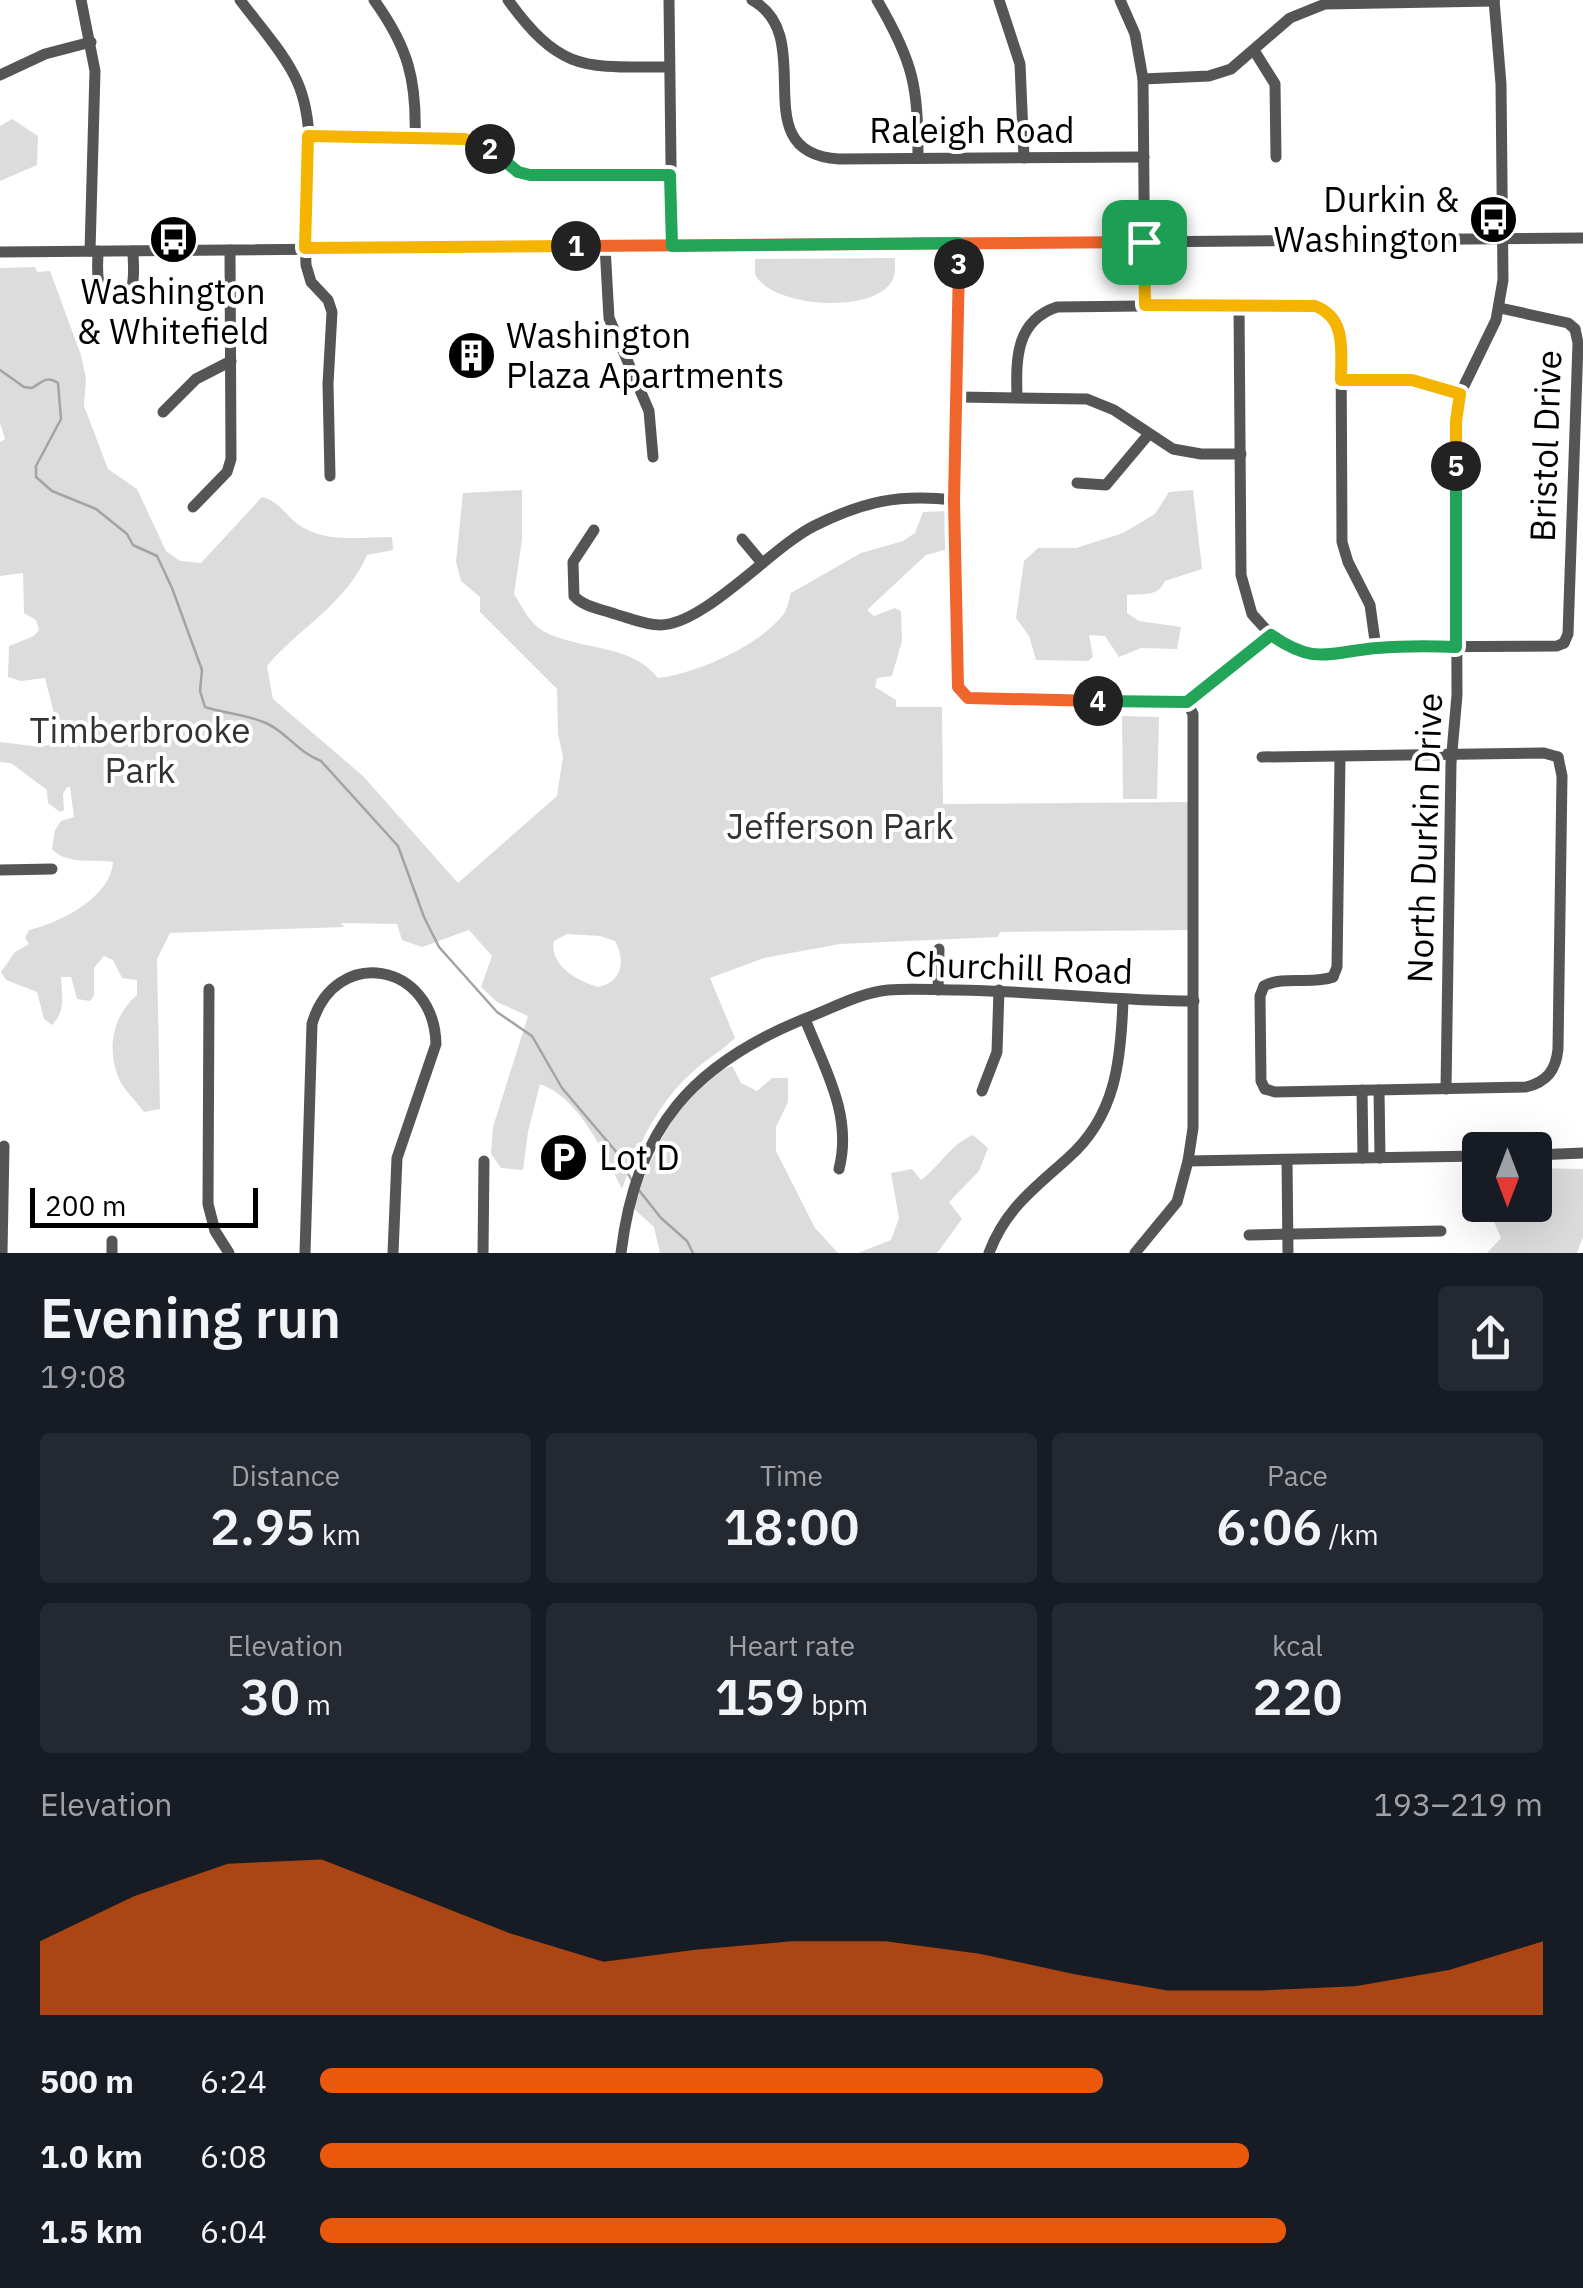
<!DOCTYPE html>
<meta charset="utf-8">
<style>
body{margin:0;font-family:"IBM Plex Sans",sans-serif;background:#242831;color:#f1f3f6;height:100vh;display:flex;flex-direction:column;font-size:38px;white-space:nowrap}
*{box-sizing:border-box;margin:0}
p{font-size:32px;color:#9ea1a6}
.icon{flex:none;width:55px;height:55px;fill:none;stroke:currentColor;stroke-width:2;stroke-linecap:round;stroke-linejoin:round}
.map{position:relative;height:1253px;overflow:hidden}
.details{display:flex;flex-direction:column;background:#171b24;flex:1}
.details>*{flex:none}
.needle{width:65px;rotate:180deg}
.buttons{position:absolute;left:1462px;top:1132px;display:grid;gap:20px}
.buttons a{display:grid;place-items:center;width:90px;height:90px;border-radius:10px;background:#171b24;box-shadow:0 10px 40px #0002;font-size:50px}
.scale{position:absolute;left:30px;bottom:25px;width:228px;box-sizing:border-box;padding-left:10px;border:5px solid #000;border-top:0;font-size:28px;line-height:35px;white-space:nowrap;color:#000;-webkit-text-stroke:8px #fff;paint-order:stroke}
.pin{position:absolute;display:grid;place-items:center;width:85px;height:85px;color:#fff;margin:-42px;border-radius:20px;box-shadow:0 5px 15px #0006}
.km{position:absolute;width:50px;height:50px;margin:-25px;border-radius:50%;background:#222;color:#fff;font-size:28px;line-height:50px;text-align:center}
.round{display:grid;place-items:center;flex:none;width:105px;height:105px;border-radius:10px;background:#242831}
.overview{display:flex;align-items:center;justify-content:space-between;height:170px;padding:0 40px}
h1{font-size:55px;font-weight:600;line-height:75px}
.figures{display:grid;grid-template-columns:repeat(3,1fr);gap:15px;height:170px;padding:10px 40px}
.figures div{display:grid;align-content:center;border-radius:10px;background:#242831;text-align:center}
.figures b{font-size:50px;font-weight:600}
.figures small{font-size:28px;font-weight:400}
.figures p{font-size:28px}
.chart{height:280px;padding:20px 40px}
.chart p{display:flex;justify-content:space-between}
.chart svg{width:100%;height:180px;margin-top:10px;fill:#ea580c;opacity:.7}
ul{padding:0 40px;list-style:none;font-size:32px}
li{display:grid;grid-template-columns:160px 120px 1fr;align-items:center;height:75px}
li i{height:25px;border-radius:12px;background:#ea580c}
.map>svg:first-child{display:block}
.green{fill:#dcdcdc;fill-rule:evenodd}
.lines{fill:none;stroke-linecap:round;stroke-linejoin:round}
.stream{stroke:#a3a3a3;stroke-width:2.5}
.minor{stroke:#555;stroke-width:11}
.split-1-casing{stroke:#fff;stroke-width:20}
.split-2-casing{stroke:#fff;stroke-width:20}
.split-3-casing{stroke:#fff;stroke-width:20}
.split-4-casing{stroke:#fff;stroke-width:20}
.split-5-casing{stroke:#fff;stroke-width:20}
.split-6-casing{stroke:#fff;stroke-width:20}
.split-1{stroke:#f0652b;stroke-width:12}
.split-2{stroke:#f5b400;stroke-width:12}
.split-3{stroke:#22a559;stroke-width:12}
.split-4{stroke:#f0652b;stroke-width:12}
.split-5{stroke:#22a559;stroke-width:12}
.split-6{stroke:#f5b400;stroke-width:12}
.labels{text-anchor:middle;stroke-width:8;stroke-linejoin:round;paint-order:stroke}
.street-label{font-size:35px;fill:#000;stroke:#fff}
.poi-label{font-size:35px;fill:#000;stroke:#fff;text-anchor:start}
.park-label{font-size:35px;fill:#333;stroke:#fff}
</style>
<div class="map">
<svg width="1583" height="1253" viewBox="0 0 1583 1253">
<rect width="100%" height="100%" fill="#fff"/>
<g class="green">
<polygon points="12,119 38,136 37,165 0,181 0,126"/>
<path d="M895 258C895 266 896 274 892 281 873 315 770 307 755 274V259Z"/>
<path d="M35 267 37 272 50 271 81 355 86 379 84 406 108 469 137 489 166 551 180 561 201 563 262 497C280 501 287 518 302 527 328 543 362 537 392 537L393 550 367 555C346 604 300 627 267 666L273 699 363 776 458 883 557 796 563 757 558 734 557 689 480 612V597L461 581 456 562 463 493 522 490V540L514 594C522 607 530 623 543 631 580 651 631 643 658 678 697 673 757 647 783 615 787 610 789 600 791 593L861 553 903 541 915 533 923 512 949 511 948 549 926 555 867 610 874 616 895 608 901 611 902 641 892 676 877 678 875 687 896 700V707H942L943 804 1188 802 1189 930 1000 932 998 937 840 944 764 958 710 978 735 1038C724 1049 710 1057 697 1068 659 1100 639 1143 622 1189 603 1153 581 1099 540 1084L528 1132 523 1170 501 1168 491 1154 493 1127 528 1016 497 1002 481 987 492 956 469 930 422 947 402 940 397 924 341 923 344 927 170 933 157 959 160 1109 144 1112C137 1102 124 1090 119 1079 106 1049 113 1015 137 995V980L122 978 113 960 104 956 94 968V996L90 1001 77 999 71 977H61C62 996 66 1011 52 1025L44 1019 37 992 6 980 1 972 15 952 29 944 25 938 29 930C60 923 111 897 113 862 94 859 66 865 52 849L55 830 61 821 74 817 70 787H67L63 794 64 810 60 812 48 803 47 790 11 763 0 762V742L41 747 54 743C59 720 50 701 45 678L21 681 8 677 9 646 34 636 39 630 36 620 24 613 23 573 0 576V442L5 439 0 423V268ZM567 934 600 936 615 941C626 961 622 982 598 987 577 981 549 965 554 941Z"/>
<path d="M1193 490 1202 569 1165 581C1157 598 1143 593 1127 595V613L1139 621 1181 627 1177 649 1141 648 1119 657 1105 636 1089 635 1093 657 1088 661 1036 660 1029 636 1016 618 1024 561 1038 548H1076L1123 533 1155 514 1169 492Z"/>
<polygon points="1122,716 1159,717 1157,799 1123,799"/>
<path d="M732 1066 741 1083 757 1091 772 1078H788V1102L776 1127V1151L815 1228 838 1253H660L654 1227 633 1208C650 1160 680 1083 732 1066Z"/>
<path d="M973 1135 988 1148 979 1171 949 1202 962 1219 937 1253H858L891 1240 899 1218 891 1173 912 1169 921 1180C940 1166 951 1144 973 1135Z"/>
<polygon points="1535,1168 1583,1169 1583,1237 1577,1253 1487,1253 1501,1238 1487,1205 1535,1205"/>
</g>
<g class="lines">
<g class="stream">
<path d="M0 370 24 387 32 388C42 382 47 375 58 383L61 419 36 466V477L52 491 96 509 127 534 133 545 157 556 172 588 202 670 200 691 205 707C226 714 247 714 268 724 288 734 299 753 321 761L398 846 424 917 439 947 497 1012 532 1036 562 1088 618 1154 633 1183"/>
<polyline points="638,1189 661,1218 687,1241 693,1253"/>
</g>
<g class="minor">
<polyline points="81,0 95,71 90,251"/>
<path d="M240 0C258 24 280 48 294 75 322 127 303 207 306 265L311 282 328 300 332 312 328 384 330 476"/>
<path d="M374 0C408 47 417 80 415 138"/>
<path d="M508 0C561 73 585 67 669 67"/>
<polyline points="669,0 672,246"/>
<path d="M752 0C821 38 741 153 839 159L1144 157"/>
<path d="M877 0C914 63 918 86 918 158"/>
<polyline points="999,0 1020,64 1024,158"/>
<polyline points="1120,0 1135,34 1143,79 1145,305"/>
<polyline points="1255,52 1275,84 1276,157"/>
<polyline points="0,75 45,54 91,42"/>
<polyline points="1143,79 1209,76 1231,69 1290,18 1325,4 1494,1"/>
<path d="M308 136 465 139C493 146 497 162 519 172 541 183 640 175 670 175"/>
<polyline points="959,243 959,397 954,500 958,687 968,697 990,700 1187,702"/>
<polyline points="605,246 609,318 649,411 653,457"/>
<path d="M98 251C98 262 96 276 100 286 105 301 127 301 132 286 135 275 133 262 133 251"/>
<polyline points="0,252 1583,238"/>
<polyline points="1500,308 1568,323 1575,329"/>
<polyline points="1341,380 1412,380 1460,394"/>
<polyline points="959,397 1087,399 1114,410 1173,449 1201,454 1241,454"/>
<path d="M1017 397C1016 360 1015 321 1057 307L1304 304C1326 307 1338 317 1341 340L1342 542 1348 562 1370 605 1376 648"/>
<polyline points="163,412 196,379 231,361"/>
<polyline points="1077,483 1106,485 1148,435"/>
<polyline points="193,507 227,472 231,459 230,250"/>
<path d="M594 530 573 562 574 596C584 607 601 609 615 614 629 618 645 625 660 625 704 625 772 547 814 526 864 501 899 494 954 500"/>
<polyline points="742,539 762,563"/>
<polyline points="1271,635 1295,650 1323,656 1385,647 1557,646 1564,643"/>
<polyline points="1564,643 1568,634 1578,343 1575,329"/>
<polyline points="1187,702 1271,635 1252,614 1241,575 1239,305"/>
<polyline points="1262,757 1544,753 1558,757"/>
<polyline points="0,870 52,869"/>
<polyline points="1333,977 1337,967 1340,757"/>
<polyline points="1264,986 1260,996 1261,1081 1265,1089"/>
<path d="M1264 986C1284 975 1311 985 1333 977"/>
<polyline points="209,989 208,1204 215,1231 229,1253"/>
<polyline points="938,990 939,949"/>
<path d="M805 1019C824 1068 853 1115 839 1169"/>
<path d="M1265 1089 1275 1092 1526 1087C1547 1082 1556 1070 1558 1049L1562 776 1558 757"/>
<polyline points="1446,1089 1451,763 1457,695 1456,421 1460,394 1496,320 1503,280 1501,84 1494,0"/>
<polyline points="1362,1090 1363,1158"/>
<polyline points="1379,1090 1380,1158"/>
<polyline points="982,1091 997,1052 999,990"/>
<polyline points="1535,1155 1583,1153"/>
<polyline points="1287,1160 1288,1253"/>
<polyline points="1188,1161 1480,1156"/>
<polyline points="1249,1235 1441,1231"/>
<polyline points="112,1241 112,1253"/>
<polyline points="2,1253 4,1146"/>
<path d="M305 1253 312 1024C335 945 434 962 436 1044L397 1158 393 1253"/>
<polyline points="483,1253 484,1161"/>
<path d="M621 1253C636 1127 693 1063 809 1017 835 1007 860 993 888 990 911 988 935 990 957 990 1037 991 1115 1001 1194 1001"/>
<path d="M989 1253C1005 1209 1035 1188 1068 1158 1116 1116 1121 1060 1123 1000"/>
<polyline points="1135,1253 1177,1202 1188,1161 1193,1128 1193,714 1187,702"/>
</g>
</g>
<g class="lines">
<defs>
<polyline id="split-1" points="576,246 1144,242"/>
<polyline id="split-2" points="490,149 465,139 308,136 305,248 576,246"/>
<polyline id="split-3" points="490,149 518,172 530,175 670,175 672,246 959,243 959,264"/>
<polyline id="split-4" points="959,264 954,500 958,687 968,698 1098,701"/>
<path id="split-5" d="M1098 701 1187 702 1271 635C1315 666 1329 652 1377 648 1403 646 1430 646 1456 647V466"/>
<path id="split-6" d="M1144 242 1145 305 1315 306C1347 318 1341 351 1341 380H1412L1460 394 1456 421V466"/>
</defs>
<use href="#split-1" class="split-1-casing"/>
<use href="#split-2" class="split-2-casing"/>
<use href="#split-3" class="split-3-casing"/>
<use href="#split-4" class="split-4-casing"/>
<use href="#split-5" class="split-5-casing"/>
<use href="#split-6" class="split-6-casing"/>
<use href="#split-1" class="split-1"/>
<use href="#split-2" class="split-2"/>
<use href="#split-3" class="split-3"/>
<use href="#split-4" class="split-4"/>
<use href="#split-5" class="split-5"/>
<use href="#split-6" class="split-6"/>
</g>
<defs>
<symbol id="bus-disc" viewBox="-11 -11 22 22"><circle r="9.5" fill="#000" stroke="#fff"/><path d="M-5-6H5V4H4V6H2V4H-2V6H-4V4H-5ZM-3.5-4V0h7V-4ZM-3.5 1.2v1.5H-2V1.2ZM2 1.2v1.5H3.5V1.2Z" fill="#fff"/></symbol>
<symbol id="building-disc" viewBox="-11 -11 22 22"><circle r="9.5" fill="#000" stroke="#fff"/><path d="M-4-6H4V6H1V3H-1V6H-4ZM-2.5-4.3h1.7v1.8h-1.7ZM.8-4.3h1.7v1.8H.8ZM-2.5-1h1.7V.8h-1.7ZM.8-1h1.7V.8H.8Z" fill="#fff"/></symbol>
<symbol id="parking-disc" viewBox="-11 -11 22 22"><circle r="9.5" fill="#000" stroke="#fff"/><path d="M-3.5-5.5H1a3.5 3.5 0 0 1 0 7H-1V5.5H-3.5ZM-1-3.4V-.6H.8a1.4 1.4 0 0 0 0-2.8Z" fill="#fff"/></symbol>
</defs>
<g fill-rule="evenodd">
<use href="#bus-disc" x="1466" y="192" width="55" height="55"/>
<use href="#bus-disc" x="146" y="212" width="55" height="55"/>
<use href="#building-disc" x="444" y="328" width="55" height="55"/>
<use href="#parking-disc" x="536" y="1130" width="55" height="55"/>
</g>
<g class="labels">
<g class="street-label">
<text x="972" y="143">Raleigh Road</text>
<text transform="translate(1546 446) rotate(-88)" y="12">Bristol Drive</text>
<text transform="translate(1425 838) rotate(-88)" y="12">North Durkin Drive</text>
<text transform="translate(1019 968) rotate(2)" y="12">Churchill Road</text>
</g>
<g class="poi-label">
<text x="1459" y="212" text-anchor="end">Durkin &amp;<tspan x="1459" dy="40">Washington</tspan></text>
<text x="173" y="304" text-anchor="middle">Washington<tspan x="173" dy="40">&amp; Whitefield</tspan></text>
<text x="506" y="348">Washington<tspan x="506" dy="40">Plaza Apartments</tspan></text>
<text x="599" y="1170">Lot D</text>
</g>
<g class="park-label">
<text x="140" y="743">Timberbrooke<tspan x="140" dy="40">Park</tspan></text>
<text x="840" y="839">Jefferson Park</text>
</g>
</g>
</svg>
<div class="buttons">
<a><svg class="needle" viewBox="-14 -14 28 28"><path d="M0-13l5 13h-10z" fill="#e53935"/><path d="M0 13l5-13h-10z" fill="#9ea1a6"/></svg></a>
</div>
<div class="scale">200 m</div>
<div class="pin" style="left:1144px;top:242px;background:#1e9e55"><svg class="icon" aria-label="arrive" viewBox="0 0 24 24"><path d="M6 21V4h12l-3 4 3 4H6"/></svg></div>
<b class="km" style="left:576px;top:246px">1</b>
<b class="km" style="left:490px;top:149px">2</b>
<b class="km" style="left:959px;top:264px">3</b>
<b class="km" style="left:1098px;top:701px">4</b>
<b class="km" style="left:1456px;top:466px">5</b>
</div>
<section class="details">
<div class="overview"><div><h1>Evening run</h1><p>19:08</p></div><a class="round"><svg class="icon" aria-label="share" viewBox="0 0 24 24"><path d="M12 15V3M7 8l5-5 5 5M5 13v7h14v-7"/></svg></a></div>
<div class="figures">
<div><p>Distance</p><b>2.95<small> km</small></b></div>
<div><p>Time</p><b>18:00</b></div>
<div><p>Pace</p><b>6:06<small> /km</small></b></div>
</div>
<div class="figures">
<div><p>Elevation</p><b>30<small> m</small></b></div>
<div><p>Heart rate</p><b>159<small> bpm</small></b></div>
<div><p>kcal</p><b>220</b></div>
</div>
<div class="chart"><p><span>Elevation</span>193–219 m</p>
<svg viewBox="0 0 160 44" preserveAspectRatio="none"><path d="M0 44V26L10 15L20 7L30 6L40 15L50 24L60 31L70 28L80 26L90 26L100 29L110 34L120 38L130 38L140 37L150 33L160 26V44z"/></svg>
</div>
<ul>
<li><b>500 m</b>6:24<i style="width:64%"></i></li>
<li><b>1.0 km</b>6:08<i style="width:76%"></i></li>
<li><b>1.5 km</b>6:04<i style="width:79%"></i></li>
</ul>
</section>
